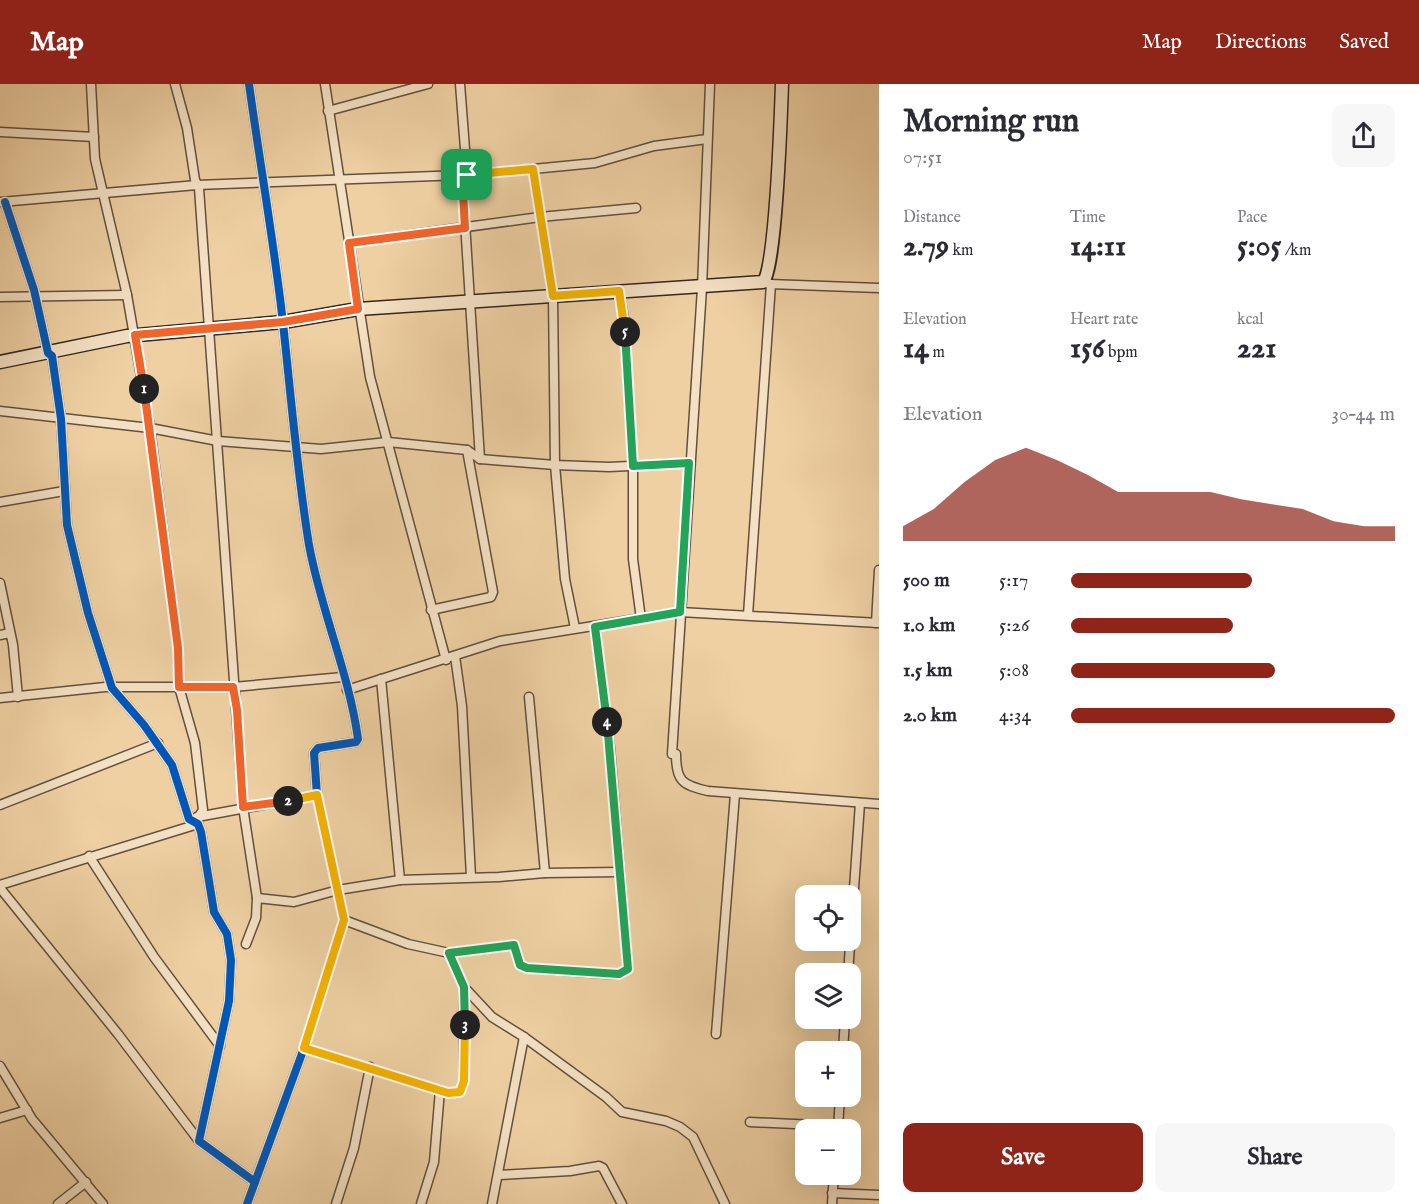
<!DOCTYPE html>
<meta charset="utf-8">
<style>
body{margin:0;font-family:"IM FELL English",serif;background:#f7f7f7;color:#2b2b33;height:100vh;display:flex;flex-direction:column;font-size:22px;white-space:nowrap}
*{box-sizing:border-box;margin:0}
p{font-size:20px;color:#7c7c81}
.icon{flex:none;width:33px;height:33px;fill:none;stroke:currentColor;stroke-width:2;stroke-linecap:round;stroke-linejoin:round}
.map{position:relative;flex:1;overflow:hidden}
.sheet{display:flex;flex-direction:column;background:#fff;width:540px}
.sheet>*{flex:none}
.controls{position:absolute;left:795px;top:801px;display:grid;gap:12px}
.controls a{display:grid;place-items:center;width:66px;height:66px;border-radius:12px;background:#fff;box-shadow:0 6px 24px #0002;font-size:30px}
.pin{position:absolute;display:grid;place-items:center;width:51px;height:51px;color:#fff;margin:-26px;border-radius:12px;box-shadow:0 3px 9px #0006}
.km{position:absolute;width:30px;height:30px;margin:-15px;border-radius:50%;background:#222;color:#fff;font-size:16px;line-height:30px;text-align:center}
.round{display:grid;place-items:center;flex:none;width:63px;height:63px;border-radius:12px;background:#f7f7f7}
.headline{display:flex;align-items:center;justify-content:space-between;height:102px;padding:0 24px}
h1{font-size:33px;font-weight:700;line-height:45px}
.figures{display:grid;grid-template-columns:repeat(3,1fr);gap:9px;height:102px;padding:6px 24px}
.figures div{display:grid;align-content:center}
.figures b{font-size:30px;font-weight:700}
.figures small{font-size:16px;font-weight:400}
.figures p{font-size:16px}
.chart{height:168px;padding:12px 24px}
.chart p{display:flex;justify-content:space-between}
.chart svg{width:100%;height:108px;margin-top:6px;fill:#8f2418;opacity:.7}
.button{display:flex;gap:12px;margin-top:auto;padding:12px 24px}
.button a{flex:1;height:69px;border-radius:12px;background:#8f2418;color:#fff;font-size:24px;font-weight:700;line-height:69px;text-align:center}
.button a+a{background:#f7f7f7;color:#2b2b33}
ul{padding:0 24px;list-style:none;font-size:20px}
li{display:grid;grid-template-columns:96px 72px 1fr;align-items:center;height:45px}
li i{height:15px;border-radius:8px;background:#8f2418}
header{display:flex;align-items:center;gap:36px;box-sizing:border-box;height:84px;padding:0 30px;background:#8f2418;color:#fff}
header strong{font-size:28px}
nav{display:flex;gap:33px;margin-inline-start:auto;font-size:21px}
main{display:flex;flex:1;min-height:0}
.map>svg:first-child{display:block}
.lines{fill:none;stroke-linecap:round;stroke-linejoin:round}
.street-casing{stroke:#62503e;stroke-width:11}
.secondary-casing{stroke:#33261d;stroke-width:15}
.street{stroke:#f4e0c3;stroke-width:8}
.secondary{stroke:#f4e0c3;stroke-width:12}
.cycleway-casing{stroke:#f4e0c3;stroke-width:11}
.cycleway{stroke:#0057b8;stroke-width:8}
.split-1-casing{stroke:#fff;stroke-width:12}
.split-2-casing{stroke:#fff;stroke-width:12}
.split-3-casing{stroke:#fff;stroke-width:12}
.split-4-casing{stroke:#fff;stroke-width:12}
.split-5-casing{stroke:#fff;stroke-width:12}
.split-6-casing{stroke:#fff;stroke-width:12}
.split-1{stroke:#f0652b;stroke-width:8}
.split-2{stroke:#f0652b;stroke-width:8}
.split-3{stroke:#f5b400;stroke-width:8}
.split-4{stroke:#22a559;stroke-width:8}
.split-5{stroke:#22a559;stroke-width:8}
.split-6{stroke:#f5b400;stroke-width:8}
</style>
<header>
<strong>Map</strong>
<nav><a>Map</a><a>Directions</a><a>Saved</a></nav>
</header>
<main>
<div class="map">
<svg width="879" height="1120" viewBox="0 0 879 1120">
<rect width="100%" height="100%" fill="#eed0a3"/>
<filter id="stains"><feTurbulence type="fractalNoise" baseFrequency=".00333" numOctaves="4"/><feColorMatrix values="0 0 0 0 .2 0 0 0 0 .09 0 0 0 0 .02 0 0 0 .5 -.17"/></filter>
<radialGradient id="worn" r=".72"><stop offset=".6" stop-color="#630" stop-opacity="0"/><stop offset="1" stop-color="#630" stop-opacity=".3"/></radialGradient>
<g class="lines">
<defs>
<g id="street">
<polyline points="91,0 95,75 127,211 150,344 178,564 179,603 195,659 203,726 199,732"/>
<polyline points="175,0 187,44 195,96 199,104 243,723 257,814"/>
<polyline points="325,0 370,293 446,576"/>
<polyline points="460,0 467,91"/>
<path d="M710 0 702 204 672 670H676C676 697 682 701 708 707L879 720"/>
<polyline points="328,27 428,0"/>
<polyline points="0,48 94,53"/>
<polyline points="533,85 553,212 555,381 565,495 575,544"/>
<polyline points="462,91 480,375"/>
<polyline points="1,118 197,101 462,91 533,85 595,79 654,62 707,55"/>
<polyline points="5,118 34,206 48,269 52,272 61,335 67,441 88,529 112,604 144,641 172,681 189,735 198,740 201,748 214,828 227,850 231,876 229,917 199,1057 255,1098"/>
<polyline points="349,159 540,133 636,124"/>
<polyline points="769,200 879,204"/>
<polyline points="619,207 624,235 633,382 633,475 641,535"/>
<polyline points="0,213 127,211"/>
<polyline points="0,327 150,344 218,357 321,365 388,358 467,366 480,375 555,381 609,383 689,379"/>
<polyline points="0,418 64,407"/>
<polyline points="0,499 13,561 18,613"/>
<polyline points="431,526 491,513 493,508 467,366"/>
<polyline points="748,531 771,200"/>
<polyline points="876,539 879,486"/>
<polyline points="0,551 10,549"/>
<polyline points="455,572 462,622 471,793"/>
<polyline points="381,595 400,796"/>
<polyline points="347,606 500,557 680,528 879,539"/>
<polyline points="529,613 545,789"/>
<polyline points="0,614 105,603 233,603 343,593"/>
<polyline points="0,721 158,659"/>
<polyline points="197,733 317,711"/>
<polyline points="89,772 154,873 220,962"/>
<polyline points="0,801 198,740"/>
<polyline points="0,804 118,950 199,1057"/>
<polyline points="344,836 408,860 449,869 464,903 492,933 524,953 606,1013 622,1028 666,1037 680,1043 693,1053 725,1120"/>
<polyline points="246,860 256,834 257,814 294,818 338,806 400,796 499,793 545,789 620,788"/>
<polyline points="449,869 514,861 520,881 527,884 608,890 619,890 628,885 610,664 595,543"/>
<polyline points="848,890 860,719"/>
<polyline points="716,950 735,710"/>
<polyline points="304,964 448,1009 460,1008 464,997 464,903"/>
<polyline points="843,968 845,934"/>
<polyline points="0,982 32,1035 103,1120"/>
<polyline points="0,1034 27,1026"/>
<polyline points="750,1038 838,1042"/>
<polyline points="838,1045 840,1012"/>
<polyline points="499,1091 570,1087 599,1082 603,1084 622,1120"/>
<polyline points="832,1109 879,1111"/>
<polyline points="58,1120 86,1098"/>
<path d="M247 1120 304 964 344 836 317 711 314 669 318 664 356 658 358 655C349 589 321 527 309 461 297 387 291 313 283 239 274 159 260 80 249 0"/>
<polyline points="336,1120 354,1064 370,983"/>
<polyline points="421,1120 434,1078 440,1006"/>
<polyline points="492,1120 524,953"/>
<polyline points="832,1120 834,1090"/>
</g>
<path id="secondary" d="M0 278 127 252 283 238 358 225 763 198C776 187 781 27 782 0"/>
</defs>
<use href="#street" class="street-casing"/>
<use href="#secondary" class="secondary-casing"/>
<use href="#street" class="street"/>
<use href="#secondary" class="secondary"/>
<defs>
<g id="cycleway">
<polyline points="5,118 34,206 48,269 52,272 61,335 67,441 88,529 112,604 144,641 172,681 189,735 198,740 201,748 214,828 227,850 231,876 229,917 199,1057 255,1098"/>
<path d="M247 1120 304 964 344 836 317 711 314 669 318 664 356 658 358 655C349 589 321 527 309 461 297 387 291 313 283 239 274 159 260 80 249 0"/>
</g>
</defs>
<use href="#cycleway" class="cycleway-casing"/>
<use href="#cycleway" class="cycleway"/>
</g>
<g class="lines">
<defs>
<polyline id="split-1" points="144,305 135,251 283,238 358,225 349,159 465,144 462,91 467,91"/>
<polyline id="split-2" points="144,305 178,564 179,603 233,603 237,626 243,723 288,717"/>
<polyline id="split-3" points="288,717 317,711 344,836 304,964 448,1009 460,1008 464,997 465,941"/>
<polyline id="split-4" points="465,941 464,903 449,869 514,861 520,881 527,884 619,890 628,885 607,638"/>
<polyline id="split-5" points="607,638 595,543 680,528 689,379 633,382 625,248"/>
<polyline id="split-6" points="467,91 533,85 553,212 619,207 625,248"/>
</defs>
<use href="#split-1" class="split-1-casing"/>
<use href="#split-2" class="split-2-casing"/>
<use href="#split-3" class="split-3-casing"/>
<use href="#split-4" class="split-4-casing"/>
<use href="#split-5" class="split-5-casing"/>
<use href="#split-6" class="split-6-casing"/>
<use href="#split-1" class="split-1"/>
<use href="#split-2" class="split-2"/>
<use href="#split-3" class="split-3"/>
<use href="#split-4" class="split-4"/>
<use href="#split-5" class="split-5"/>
<use href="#split-6" class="split-6"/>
</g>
<rect width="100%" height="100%" filter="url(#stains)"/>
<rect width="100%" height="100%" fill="url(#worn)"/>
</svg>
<div class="controls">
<a><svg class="icon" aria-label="locate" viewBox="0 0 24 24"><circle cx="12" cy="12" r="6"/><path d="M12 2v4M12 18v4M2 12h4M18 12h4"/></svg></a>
<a><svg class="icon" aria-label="layers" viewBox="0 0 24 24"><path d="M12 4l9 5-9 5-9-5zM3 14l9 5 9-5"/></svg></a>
<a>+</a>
<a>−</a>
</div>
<div class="pin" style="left:467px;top:91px;background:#1e9e55"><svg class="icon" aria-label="arrive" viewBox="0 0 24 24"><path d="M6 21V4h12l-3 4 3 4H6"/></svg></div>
<b class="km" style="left:144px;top:305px">1</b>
<b class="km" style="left:288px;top:717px">2</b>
<b class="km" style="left:465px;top:941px">3</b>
<b class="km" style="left:607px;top:638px">4</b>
<b class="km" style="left:625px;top:248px">5</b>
</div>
<section class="sheet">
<div class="headline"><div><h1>Morning run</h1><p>07:51</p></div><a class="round"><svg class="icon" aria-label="share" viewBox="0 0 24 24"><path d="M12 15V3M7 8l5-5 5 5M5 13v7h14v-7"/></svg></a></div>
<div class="figures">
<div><p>Distance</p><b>2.79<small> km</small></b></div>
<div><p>Time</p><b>14:11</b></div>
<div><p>Pace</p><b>5:05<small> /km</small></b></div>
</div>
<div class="figures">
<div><p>Elevation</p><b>14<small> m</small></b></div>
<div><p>Heart rate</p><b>156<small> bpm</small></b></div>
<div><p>kcal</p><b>221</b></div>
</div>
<div class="chart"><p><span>Elevation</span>30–44 m</p>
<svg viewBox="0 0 160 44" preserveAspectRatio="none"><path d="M0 44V38L10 31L20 20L30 11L40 6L50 11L60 17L70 24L80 24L90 24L100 24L110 27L120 29L130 31L140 36L150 38L160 38V44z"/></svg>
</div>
<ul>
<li><b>500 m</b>5:17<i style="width:56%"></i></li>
<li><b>1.0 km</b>5:26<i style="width:50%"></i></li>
<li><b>1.5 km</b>5:08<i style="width:63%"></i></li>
<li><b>2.0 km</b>4:34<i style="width:100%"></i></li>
</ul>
<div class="button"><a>Save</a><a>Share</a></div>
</section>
</main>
